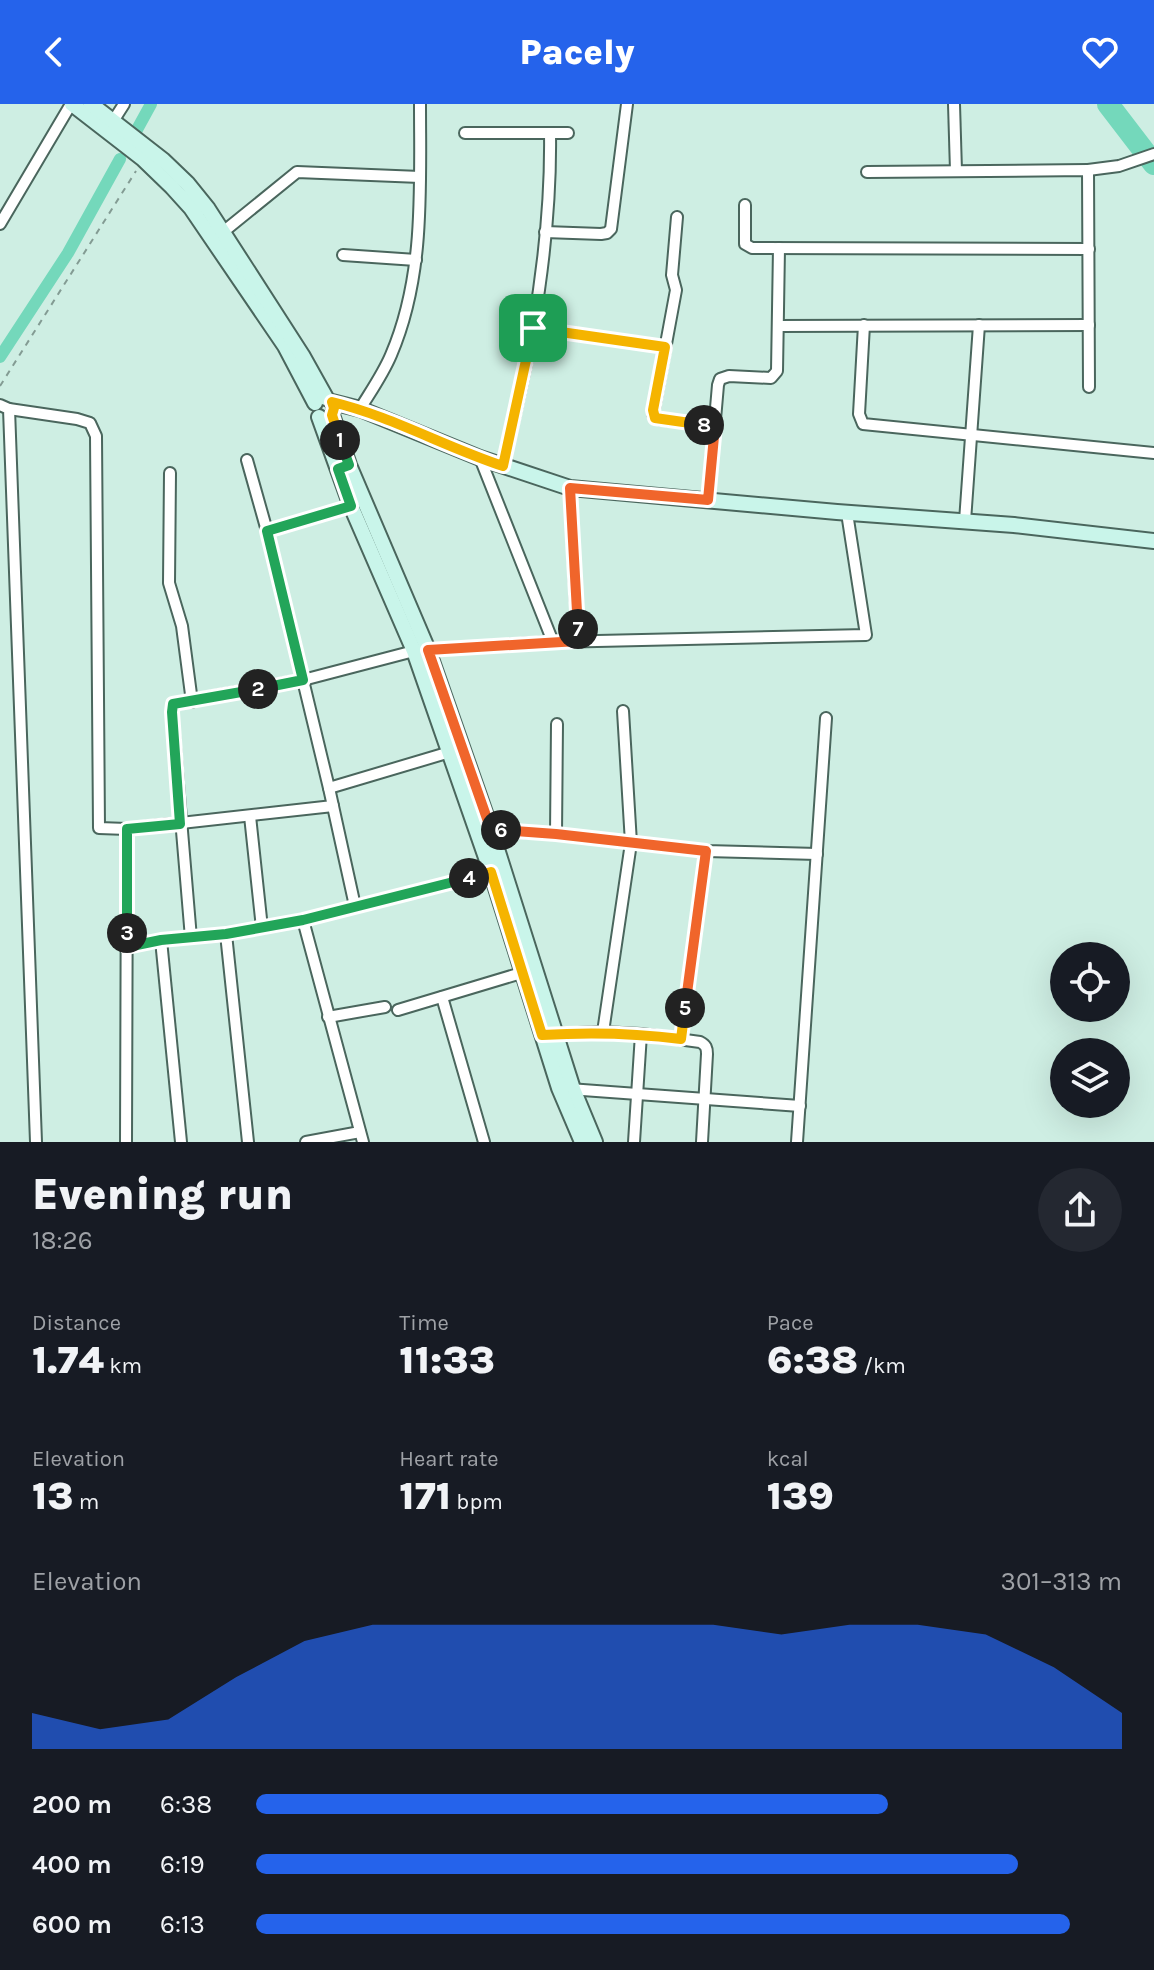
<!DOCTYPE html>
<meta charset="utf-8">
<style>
body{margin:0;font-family:Karla,sans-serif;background:#242831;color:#f1f3f6;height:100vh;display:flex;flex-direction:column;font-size:30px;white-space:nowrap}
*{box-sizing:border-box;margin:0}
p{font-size:26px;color:#9ea1a6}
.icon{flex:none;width:44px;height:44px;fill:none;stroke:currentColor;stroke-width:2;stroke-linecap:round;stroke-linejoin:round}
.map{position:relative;height:1038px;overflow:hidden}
.panel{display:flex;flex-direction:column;background:#171b24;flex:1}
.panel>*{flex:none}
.fabs{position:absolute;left:1050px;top:838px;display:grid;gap:16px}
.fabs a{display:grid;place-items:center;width:80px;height:80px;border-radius:50%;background:#171b24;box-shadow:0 8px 32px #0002;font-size:40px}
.pin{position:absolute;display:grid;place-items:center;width:68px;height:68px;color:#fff;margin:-34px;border-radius:16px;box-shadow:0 4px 12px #0006}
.km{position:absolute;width:40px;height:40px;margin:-20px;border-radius:50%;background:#222;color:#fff;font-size:22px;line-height:40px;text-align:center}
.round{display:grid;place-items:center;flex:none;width:84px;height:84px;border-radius:42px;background:#242831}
.headline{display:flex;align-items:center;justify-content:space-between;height:136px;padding:0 32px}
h1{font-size:44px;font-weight:800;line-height:60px}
.metrics{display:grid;grid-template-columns:repeat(3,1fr);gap:12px;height:136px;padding:8px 32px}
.metrics div{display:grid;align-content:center}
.metrics b{font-size:40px;font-weight:800}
.metrics small{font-size:22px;font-weight:400}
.metrics p{font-size:22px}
.chart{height:224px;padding:16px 32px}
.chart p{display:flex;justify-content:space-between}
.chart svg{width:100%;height:144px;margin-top:8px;fill:#2563eb;opacity:.7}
ul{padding:0 32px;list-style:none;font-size:26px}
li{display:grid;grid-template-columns:128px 96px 1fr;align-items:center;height:60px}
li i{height:20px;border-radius:10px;background:#2563eb}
header{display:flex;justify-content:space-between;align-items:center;height:104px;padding:0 32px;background:#2563eb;color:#fff;font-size:36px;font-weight:800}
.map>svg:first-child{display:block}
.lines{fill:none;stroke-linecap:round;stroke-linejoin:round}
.canal{stroke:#74d8bb;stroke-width:12}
.river{stroke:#74d8bb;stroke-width:22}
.street-casing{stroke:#4a665d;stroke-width:14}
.secondary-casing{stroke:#4a665d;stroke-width:18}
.path{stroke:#839b93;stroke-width:2;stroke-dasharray:6 6;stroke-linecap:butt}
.street{stroke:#fff;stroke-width:10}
.secondary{stroke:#c9f5ea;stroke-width:14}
.split-1-casing{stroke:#fff;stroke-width:16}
.split-2-casing{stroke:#fff;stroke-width:16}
.split-3-casing{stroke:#fff;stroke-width:16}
.split-4-casing{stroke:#fff;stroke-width:16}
.split-5-casing{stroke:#fff;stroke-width:16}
.split-6-casing{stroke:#fff;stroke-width:16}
.split-7-casing{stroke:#fff;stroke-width:16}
.split-8-casing{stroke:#fff;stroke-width:16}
.split-9-casing{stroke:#fff;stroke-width:16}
.split-1{stroke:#f5b400;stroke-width:10}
.split-2{stroke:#22a559;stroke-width:10}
.split-3{stroke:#22a559;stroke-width:10}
.split-4{stroke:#22a559;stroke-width:10}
.split-5{stroke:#f5b400;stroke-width:10}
.split-6{stroke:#f0652b;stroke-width:10}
.split-7{stroke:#f0652b;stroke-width:10}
.split-8{stroke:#f0652b;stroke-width:10}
.split-9{stroke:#f5b400;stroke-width:10}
</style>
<header><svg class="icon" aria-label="back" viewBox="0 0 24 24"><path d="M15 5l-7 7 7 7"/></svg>Pacely<svg class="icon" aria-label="heart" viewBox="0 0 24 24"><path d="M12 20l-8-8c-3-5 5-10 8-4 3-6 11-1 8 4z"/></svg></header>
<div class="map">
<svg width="1154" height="1038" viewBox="0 0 1154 1038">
<rect width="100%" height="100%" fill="#ceeee3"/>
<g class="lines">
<g class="canal">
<polyline points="134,31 151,0"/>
<polyline points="0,253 68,149 120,55"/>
</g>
<polyline class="river" points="1108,0 1154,60"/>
<defs>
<g id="street">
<polyline points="954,0 956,67"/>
<polyline points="110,22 124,0"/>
<polyline points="465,29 568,29"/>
<polyline points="1088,66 1119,62 1154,50"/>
<polyline points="867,68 1088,66 1089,283"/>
<polyline points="745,101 745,140 752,144 1089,145"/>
<polyline points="677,113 672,171 676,186 653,310 658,315 715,322"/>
<polyline points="0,120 71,0"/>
<polyline points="223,128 297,68 420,73"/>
<polyline points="545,128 601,130 607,129 611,125 627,0"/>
<polyline points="343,151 416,156"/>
<polyline points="864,221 859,310 863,320 1154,349"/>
<polyline points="778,222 1089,221"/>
<polyline points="533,224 665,243"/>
<polyline points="0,301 9,305 36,1038"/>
<polyline points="9,305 77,315 90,319 96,332 99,724 127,725 333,702"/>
<path d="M360 305C371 287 383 270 391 251 425 172 420 84 420 0"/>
<polyline points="480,354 553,538"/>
<polyline points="247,356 267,427"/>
<path d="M503 362C513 316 525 270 533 224 544 160 551 93 550 29"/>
<polyline points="170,369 169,479 182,522 192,598"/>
<polyline points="570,384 578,537"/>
<polyline points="708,396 718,281 720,275 729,272 771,274 777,267 779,144"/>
<polyline points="351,402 267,427 329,684 355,802"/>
<polyline points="965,417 979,221"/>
<polyline points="329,684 450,648"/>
<polyline points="250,712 262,824"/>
<polyline points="491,726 556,730 706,747 817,750"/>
<polyline points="556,730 557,620"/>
<polyline points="226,830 248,1038"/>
<polyline points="191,834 172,608 173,600 303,576 414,547 428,546 553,538 866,531 847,409"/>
<polyline points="161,836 181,1038"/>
<polyline points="127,843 161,836 226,830 303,816"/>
<polyline points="442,893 484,1038"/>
<polyline points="398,906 528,867"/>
<polyline points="328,913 385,903"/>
<polyline points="603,928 631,739 623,607"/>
<path d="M552 930 603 928 641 930 700 938C706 941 707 944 707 950L702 1038"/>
<polyline points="681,935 706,747"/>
<polyline points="569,985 800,1002"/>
<polyline points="126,1038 127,725"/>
<polyline points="306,1038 360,1028"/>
<polyline points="363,1038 303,816 497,767"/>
<polyline points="634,1038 641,930"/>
<polyline points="797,1038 826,614"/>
</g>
<g id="secondary">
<polyline points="72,0 143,55 172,83 191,104 285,242 315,299"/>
<polyline points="91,0 163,56 187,79 208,105 302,251 326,294"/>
<polyline points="332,298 360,305 480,354 570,384 837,408 1014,421 1154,437"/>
<polyline points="332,311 349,361 428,546 491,726 573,985 595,1038"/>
<polyline points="319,313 351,402 414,547 491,768 559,984 582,1038"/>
</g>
</defs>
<use href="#street" class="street-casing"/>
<use href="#secondary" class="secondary-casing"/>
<polyline class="path" points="0,282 136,67"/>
<use href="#street" class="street"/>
<use href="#secondary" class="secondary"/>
</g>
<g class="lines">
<defs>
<path id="split-1" d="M340 336 332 311 334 304 332 298C391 312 445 343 503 362L533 224"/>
<polyline id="split-2" points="258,585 303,576 267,427 351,402 338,365 349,361 340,336"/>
<polyline id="split-3" points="127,829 127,725 180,720 172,608 173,600 258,585"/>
<polyline id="split-4" points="127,829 127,843 161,836 226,830 303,816 469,774"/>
<path id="split-5" d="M469 774 491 768 542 931C589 928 634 929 681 935L685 904"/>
<polyline id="split-6" points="501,726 556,730 706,747 685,904"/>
<polyline id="split-7" points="501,726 491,726 428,546 578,537 578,525"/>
<polyline id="split-8" points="578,525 570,384 708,396 715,322 704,321"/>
<polyline id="split-9" points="533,224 665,243 653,306 655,314 704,321"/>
</defs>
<use href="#split-1" class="split-1-casing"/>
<use href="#split-2" class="split-2-casing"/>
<use href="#split-3" class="split-3-casing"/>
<use href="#split-4" class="split-4-casing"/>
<use href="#split-5" class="split-5-casing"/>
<use href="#split-6" class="split-6-casing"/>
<use href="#split-7" class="split-7-casing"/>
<use href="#split-8" class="split-8-casing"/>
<use href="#split-9" class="split-9-casing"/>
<use href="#split-1" class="split-1"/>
<use href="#split-2" class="split-2"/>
<use href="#split-3" class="split-3"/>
<use href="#split-4" class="split-4"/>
<use href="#split-5" class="split-5"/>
<use href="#split-6" class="split-6"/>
<use href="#split-7" class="split-7"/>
<use href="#split-8" class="split-8"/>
<use href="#split-9" class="split-9"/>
</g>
</svg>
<div class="fabs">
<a><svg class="icon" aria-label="locate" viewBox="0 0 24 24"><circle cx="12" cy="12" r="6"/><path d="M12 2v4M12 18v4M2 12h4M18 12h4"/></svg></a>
<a><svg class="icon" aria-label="layers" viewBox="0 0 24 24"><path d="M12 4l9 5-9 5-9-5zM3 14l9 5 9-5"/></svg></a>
</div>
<div class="pin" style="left:533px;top:224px;background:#1e9e55"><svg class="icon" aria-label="arrive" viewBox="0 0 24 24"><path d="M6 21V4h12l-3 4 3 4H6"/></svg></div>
<b class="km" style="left:340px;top:336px">1</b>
<b class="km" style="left:258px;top:585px">2</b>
<b class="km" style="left:127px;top:829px">3</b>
<b class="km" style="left:469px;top:774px">4</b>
<b class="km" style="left:685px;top:904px">5</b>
<b class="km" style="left:501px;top:726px">6</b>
<b class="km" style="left:578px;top:525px">7</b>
<b class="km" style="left:704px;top:321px">8</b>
</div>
<section class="panel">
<div class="headline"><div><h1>Evening run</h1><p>18:26</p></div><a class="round"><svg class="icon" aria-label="share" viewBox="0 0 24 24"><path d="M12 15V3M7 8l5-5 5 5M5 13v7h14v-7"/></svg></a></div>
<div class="metrics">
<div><p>Distance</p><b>1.74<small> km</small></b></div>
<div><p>Time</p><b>11:33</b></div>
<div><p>Pace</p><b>6:38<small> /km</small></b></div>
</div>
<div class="metrics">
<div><p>Elevation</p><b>13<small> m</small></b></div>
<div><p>Heart rate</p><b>171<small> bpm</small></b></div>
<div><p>kcal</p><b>139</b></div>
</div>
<div class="chart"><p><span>Elevation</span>301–313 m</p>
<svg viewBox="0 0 160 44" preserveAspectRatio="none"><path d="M0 44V33L10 38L20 35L30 22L40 11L50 6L60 6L70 6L80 6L90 6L100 6L110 9L120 6L130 6L140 9L150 19L160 33V44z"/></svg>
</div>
<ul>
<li><b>200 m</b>6:38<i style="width:73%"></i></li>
<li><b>400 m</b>6:19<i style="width:88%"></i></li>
<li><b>600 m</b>6:13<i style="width:94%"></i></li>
</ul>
</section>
